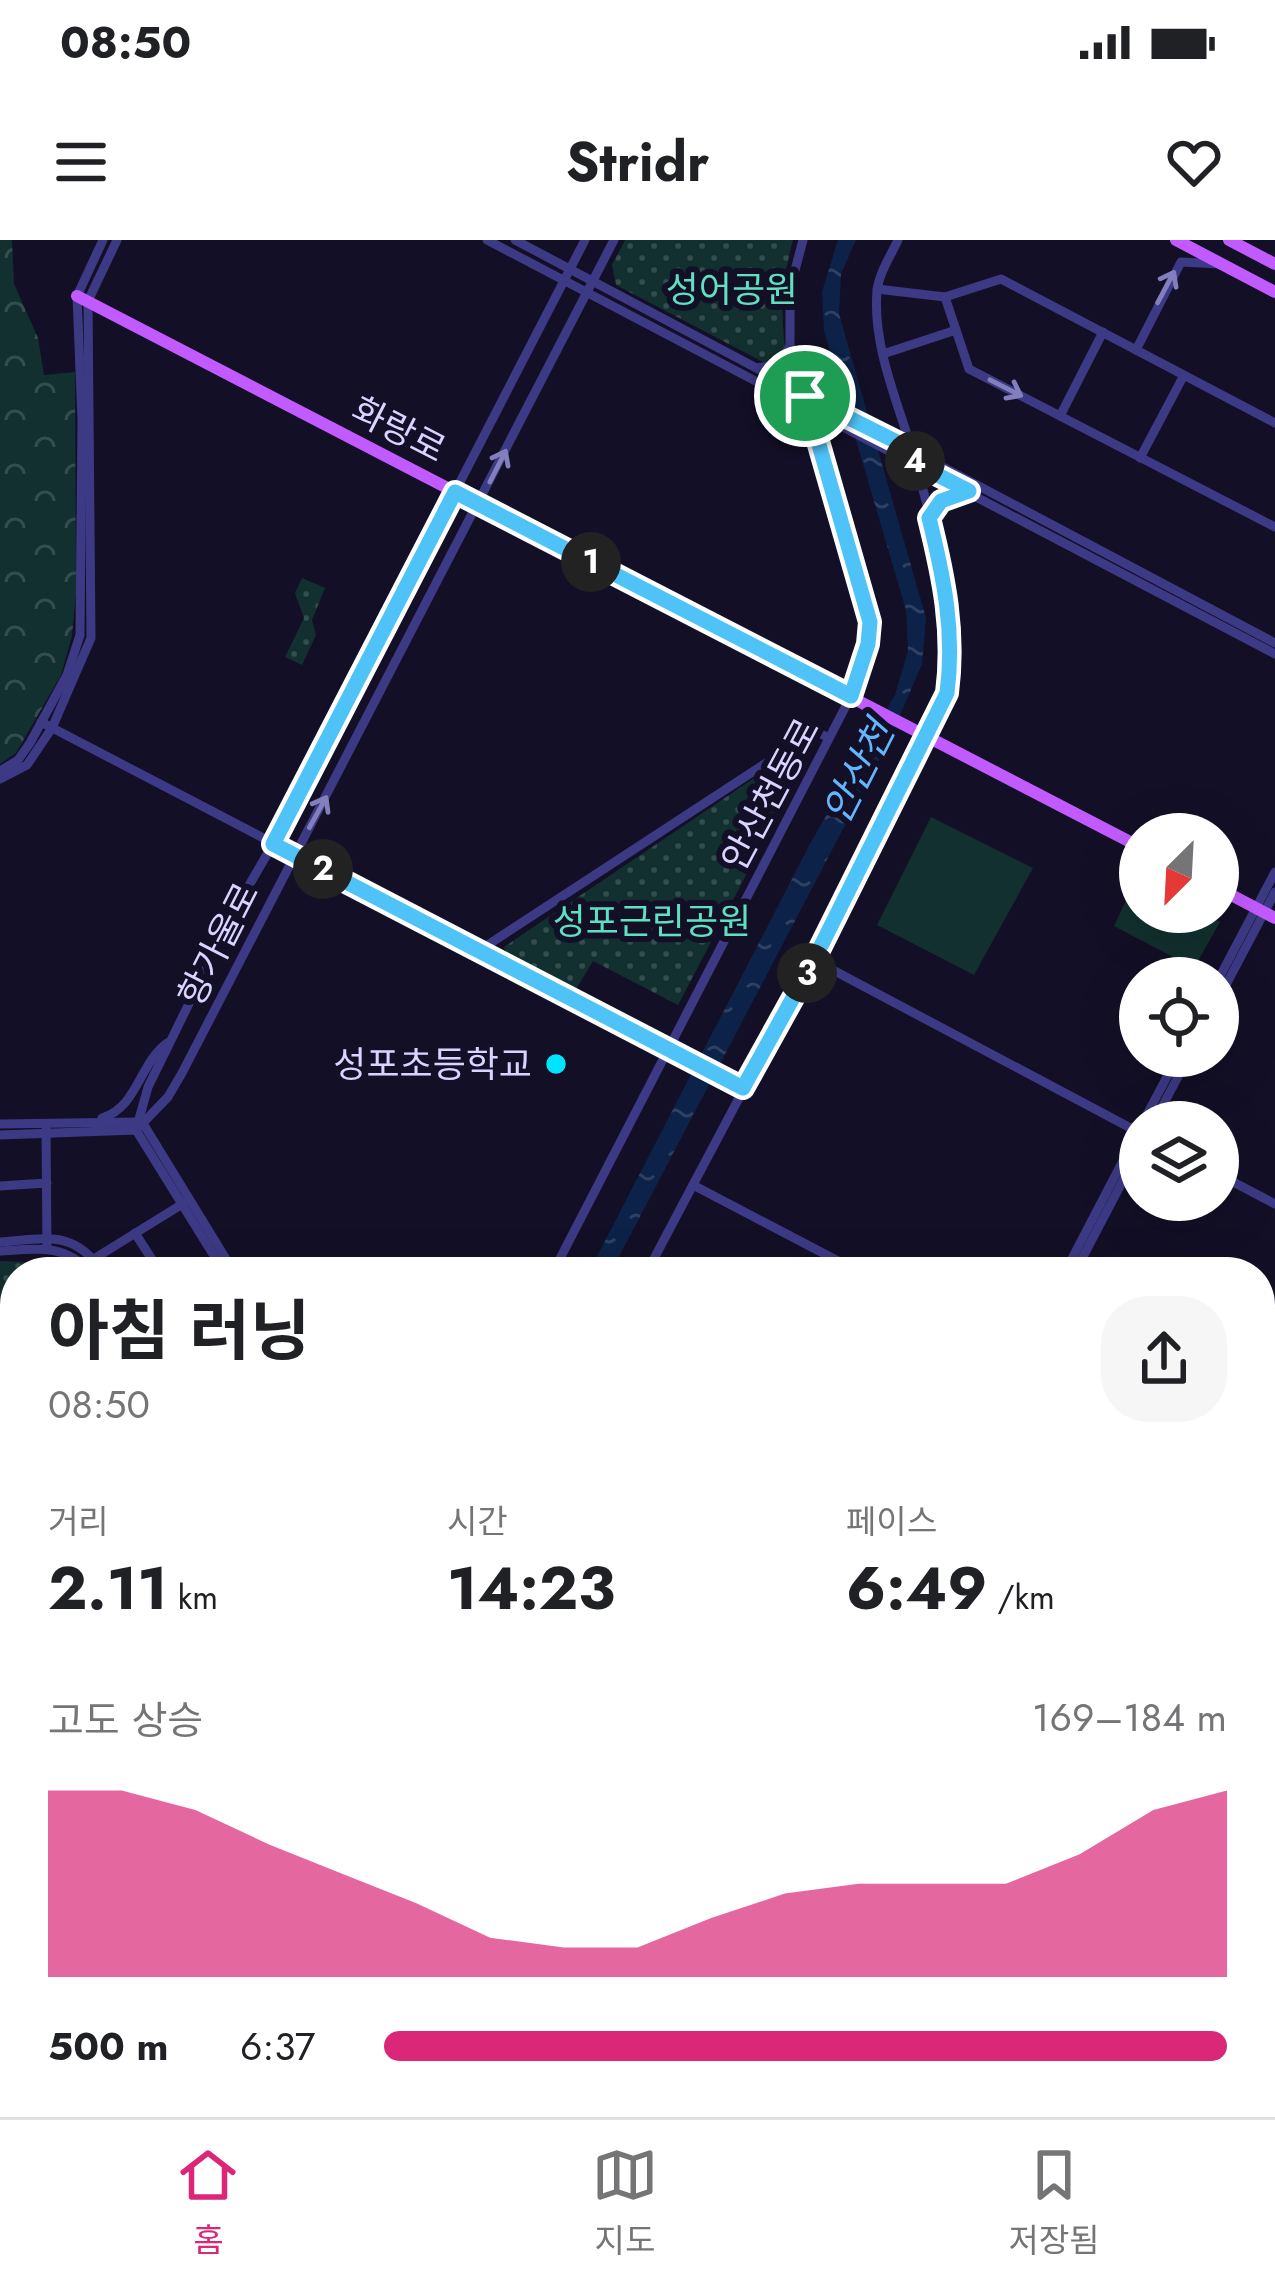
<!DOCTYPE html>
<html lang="ko">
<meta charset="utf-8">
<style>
body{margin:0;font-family:Jost,"Noto Sans KR",sans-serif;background:#f6f6f6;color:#202124;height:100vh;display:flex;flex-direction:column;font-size:45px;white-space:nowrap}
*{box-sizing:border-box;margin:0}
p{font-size:39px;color:#757577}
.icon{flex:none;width:66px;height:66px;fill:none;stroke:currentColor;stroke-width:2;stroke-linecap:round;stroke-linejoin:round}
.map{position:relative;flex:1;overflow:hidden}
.sheet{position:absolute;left:0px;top:1017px;width:1275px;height:861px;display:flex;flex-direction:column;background:#fff;border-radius:48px 48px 0 0;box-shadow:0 12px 48px #0002}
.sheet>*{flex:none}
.needle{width:78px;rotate:204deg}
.tools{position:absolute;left:1119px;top:573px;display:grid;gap:24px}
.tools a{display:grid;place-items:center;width:120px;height:120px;border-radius:50%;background:#fff;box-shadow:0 12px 48px #0002;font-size:60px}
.pin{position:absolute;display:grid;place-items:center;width:102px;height:102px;color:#fff;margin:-51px;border:6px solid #fff;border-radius:50%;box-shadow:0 3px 12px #0007}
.km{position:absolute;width:60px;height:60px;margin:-30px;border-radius:50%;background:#222;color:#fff;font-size:33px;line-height:60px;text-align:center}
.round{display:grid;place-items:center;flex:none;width:126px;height:126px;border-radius:48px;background:#f6f6f6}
.headline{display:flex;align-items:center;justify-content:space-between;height:204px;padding:0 48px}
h1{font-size:66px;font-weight:700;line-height:90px}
.stats{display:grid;grid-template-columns:repeat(3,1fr);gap:18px;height:204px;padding:12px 48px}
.stats div{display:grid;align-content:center}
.stats b{font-size:60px;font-weight:700}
.stats small{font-size:33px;font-weight:400}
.stats p{font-size:33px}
.chart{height:336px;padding:24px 48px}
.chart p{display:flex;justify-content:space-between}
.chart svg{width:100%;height:216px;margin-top:12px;fill:#db2777;opacity:.7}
ul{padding:0 48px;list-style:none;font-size:39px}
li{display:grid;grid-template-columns:192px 144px 1fr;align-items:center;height:90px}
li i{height:30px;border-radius:15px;background:#db2777}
.status{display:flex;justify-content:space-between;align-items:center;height:84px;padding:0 60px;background:#fff;direction:ltr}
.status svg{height:33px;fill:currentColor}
header{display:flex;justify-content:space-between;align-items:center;height:156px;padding:0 48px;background:#fff;font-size:54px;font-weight:700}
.dock{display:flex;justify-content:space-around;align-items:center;height:168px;border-top:3px solid #e0e0e0;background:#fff;font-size:33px;color:#757577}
.dock a{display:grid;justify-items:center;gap:6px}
.dock .selected{color:#db2777}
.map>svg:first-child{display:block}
.grass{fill:#12302f}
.forest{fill:url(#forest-crowns)}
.park{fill:url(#park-dots)}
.water{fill:url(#water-ripples)}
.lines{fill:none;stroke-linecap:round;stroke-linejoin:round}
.minor-tunnel{stroke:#312d47;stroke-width:9;stroke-dasharray:9 4.5;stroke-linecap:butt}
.minor{stroke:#3d3a85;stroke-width:9}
.major{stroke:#c25bff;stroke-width:12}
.oneway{stroke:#837fbc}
.route-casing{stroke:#fff;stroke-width:24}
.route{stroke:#4fc3f7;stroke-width:15}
.poi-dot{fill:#00e5ff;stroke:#130f26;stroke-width:4.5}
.labels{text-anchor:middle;stroke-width:12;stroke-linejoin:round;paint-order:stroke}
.park-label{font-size:36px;fill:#5fe0c0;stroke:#130f26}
.street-label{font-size:36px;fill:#d9d4ff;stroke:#130f26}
.poi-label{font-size:36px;fill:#d9d4ff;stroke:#130f26;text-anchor:end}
.water-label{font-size:39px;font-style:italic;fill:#62b6ff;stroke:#130f26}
</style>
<div class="status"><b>08:50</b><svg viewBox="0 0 49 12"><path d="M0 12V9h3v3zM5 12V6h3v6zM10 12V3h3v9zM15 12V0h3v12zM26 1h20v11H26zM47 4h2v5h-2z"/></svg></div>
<header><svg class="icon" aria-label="menu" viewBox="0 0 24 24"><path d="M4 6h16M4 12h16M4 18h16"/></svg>Stridr<svg class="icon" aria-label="heart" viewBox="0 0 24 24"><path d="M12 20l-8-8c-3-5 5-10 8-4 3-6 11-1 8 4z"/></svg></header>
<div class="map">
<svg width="1275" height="1877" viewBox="0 0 1275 1877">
<defs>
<pattern id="forest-crowns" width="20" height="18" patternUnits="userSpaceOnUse" patternTransform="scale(3)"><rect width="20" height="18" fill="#12302f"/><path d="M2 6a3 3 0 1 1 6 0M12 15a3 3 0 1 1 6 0" fill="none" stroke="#344d4e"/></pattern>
<pattern id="park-dots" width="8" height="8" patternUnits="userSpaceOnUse" patternTransform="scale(3)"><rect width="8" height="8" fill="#12302f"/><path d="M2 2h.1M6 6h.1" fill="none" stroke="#344d4e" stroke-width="1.8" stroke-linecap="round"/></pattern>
<pattern id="water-ripples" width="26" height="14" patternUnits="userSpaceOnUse" patternTransform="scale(3)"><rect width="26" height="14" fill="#0c2248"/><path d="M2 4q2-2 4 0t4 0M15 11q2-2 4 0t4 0" fill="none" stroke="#2f4163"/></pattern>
</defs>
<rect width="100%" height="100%" fill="#130f26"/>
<g class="grass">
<polygon points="931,577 1033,628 974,735 877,685"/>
<polygon points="1137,637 1140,639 1140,672 1201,672 1220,682 1194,728 1114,686"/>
<polygon points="1260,1279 1275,1286 1275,1390 1260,1383"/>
</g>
<g class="forest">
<polygon points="0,0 12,0 14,44 38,98 44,135 75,132 76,353 72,396 61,435 16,513 0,524"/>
<polygon points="71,1863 342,1863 344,1877 49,1877"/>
<polygon points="835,1863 1072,1863 1101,1877 782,1877 792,1871"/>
</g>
<g class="park">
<path d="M625 0H793C783 38 780 68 785 107L778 118 765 123 616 45 612 25Z"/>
<polygon points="302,338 325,348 312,380 316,395 302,425 285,417 304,378 295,353"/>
<polygon points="799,508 811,511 678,765 593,721 575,751 508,716 504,707"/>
<polygon points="0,1021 49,1023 66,1032 15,1032 15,1273 0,1274"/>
<polygon points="1260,1468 1275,1477 1275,1877 1210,1877 1183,1863 1260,1863"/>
<polygon points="370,1863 467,1863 444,1877 363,1877"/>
</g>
<polygon class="water" points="838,0 856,0 841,34 839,74 926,378 922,424 888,503 611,1032 589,1032 811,602 895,455 908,411 906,370 824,91 822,52"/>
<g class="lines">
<g class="minor-tunnel">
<polyline points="0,1138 15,1146"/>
<polyline points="0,1155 15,1163"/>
</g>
<g class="minor">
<polyline points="487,0 1275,414"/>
<polyline points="515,0 1275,403"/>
<polyline points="877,49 945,57 1001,39 1275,183"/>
<polyline points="945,57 956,90"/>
<polyline points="1136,110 1181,22 1220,24"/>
<polyline points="883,114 956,90 969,129 1275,287"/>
<polyline points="758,128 779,123 790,106"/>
<polyline points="1060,176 1103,92"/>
<polyline points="1140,218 1184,135"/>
<polyline points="929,278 941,261 967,252"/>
<polyline points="41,482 743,848"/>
<polyline points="0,531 18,520 30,503 67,435 80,395 82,180 77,56 103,0"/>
<polyline points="0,539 27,525 52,488 91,398 88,61 117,0"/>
<polyline points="480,710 815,491 829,498"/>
<polyline points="814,720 1140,893"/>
<polyline points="1218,740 1275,632"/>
<polyline points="1218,760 1275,652"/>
<path d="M102 878C137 868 139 824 167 803"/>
<polyline points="1143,882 1178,816"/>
<polyline points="1154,882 1189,816"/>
<polyline points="0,884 137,882 144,885 234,1032"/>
<polyline points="46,888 47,1008"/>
<polyline points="136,890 168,857 182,833 614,0"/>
<polyline points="136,890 148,847 237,666 273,604 585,0"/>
<polyline points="0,895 136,890 224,1032"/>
<polyline points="1218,934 1275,964"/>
<polyline points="693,945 859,1032"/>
<polyline points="0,946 47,943"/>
<polyline points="135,993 160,1032"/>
<path d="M0 1002C45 999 75 989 102 1032"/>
<path d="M0 1011C36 1009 64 1003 90 1032"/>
<polyline points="84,1025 184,963"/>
<path d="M553 1032 851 456C863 420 872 393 863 354L790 106V49L803 0"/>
<path d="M647 1032C748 839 853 649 947 453 957 375 937 299 916 224 901 169 872 109 877 51 879 33 890 17 898 0"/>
<polyline points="1065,1032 1140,888"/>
<polyline points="1075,1032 1140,908"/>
<polyline points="1260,1215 1275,1186"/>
<polyline points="0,1279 15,1279"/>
<polyline points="0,1289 15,1288"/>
<polyline points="0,1338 15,1337"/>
<polyline points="0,1391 15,1391"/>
<polyline points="0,1401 15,1400"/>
<polyline points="0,1582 15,1581"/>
<polyline points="0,1668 15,1667"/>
<polyline points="0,1732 15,1731"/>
<polyline points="0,1797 15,1820"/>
<polyline points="703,1863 714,1868 721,1863"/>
<polyline points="586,1864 610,1877"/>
<polyline points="31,1877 53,1863"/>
<polyline points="485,1877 502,1863"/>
<polyline points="504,1877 524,1863"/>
<polyline points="573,1877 587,1863"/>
<polyline points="774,1877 794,1863"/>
</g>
<g class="major">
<polyline points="1176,0 1275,52"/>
<polyline points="1229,0 1275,24"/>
<polyline points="77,56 1140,607"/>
<polyline points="1218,648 1275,678"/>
<polyline points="1114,1863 1140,1877"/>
<polyline points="1149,1863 1175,1877"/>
</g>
</g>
<defs><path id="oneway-shaft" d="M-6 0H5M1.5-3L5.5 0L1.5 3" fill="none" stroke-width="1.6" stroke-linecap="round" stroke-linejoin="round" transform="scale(3)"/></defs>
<g class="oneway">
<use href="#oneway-shaft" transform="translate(1166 47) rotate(-62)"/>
<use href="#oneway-shaft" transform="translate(1006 148) rotate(27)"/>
<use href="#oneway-shaft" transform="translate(498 226) rotate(-63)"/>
<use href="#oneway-shaft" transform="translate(318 572) rotate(-61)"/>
</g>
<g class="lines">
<defs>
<path id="route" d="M805 156 911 209 916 224 969 251 941 261 929 278C944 338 955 392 947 453L814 720 743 848 273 604 455 252 851 456 868 404 870 382Z"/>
</defs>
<use href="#route" class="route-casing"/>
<use href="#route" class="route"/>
</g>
<circle class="poi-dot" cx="556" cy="824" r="12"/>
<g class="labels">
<g class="park-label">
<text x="732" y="62">성어공원</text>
<text x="652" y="694">성포근린공원</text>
</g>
<g class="street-label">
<text transform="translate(399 189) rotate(27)" y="13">화랑로</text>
<text transform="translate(770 554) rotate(-62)" y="13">안산천동로</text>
<text transform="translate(218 704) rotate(-63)" y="13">항가울로</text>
</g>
<g class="poi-label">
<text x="532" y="837">성포초등학교</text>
</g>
<g class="water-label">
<text transform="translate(858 532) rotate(-63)" y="14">안산천</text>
</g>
</g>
</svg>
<div class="tools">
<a><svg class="needle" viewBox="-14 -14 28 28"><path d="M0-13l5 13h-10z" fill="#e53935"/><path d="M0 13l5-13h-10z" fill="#757577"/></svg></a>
<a><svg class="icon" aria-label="locate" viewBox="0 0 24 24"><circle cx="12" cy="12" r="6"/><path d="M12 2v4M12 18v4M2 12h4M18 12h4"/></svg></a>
<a><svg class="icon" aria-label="layers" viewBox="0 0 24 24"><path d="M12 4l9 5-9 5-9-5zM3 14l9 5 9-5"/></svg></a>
</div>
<div class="pin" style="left:805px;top:156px;background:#1e9e55"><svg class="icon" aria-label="arrive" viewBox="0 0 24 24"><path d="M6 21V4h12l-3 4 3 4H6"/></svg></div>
<b class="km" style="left:591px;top:322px">1</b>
<b class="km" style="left:323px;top:629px">2</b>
<b class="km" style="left:807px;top:733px">3</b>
<b class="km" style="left:915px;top:221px">4</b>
<section class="sheet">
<div class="headline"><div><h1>아침 러닝</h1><p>08:50</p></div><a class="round"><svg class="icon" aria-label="share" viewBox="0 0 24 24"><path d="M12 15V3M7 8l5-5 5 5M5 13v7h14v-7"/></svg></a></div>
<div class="stats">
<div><p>거리</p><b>2.11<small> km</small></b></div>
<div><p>시간</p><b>14:23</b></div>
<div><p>페이스</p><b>6:49<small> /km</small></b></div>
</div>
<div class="chart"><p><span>고도 상승</span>169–184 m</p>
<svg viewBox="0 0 160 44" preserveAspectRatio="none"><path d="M0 44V6L10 6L20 10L30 17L40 23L50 29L60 36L70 38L80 38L90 32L100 27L110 25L120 25L130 25L140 19L150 10L160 6V44z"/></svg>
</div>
<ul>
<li><b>500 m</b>6:37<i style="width:100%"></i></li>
</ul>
</section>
</div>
<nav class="dock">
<a class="selected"><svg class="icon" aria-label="home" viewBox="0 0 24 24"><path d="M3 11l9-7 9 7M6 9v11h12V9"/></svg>홈</a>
<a><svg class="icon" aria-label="map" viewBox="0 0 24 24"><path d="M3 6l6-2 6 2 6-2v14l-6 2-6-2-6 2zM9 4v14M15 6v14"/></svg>지도</a>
<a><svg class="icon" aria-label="saved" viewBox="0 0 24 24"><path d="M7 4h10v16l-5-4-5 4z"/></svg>저장됨</a>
</nav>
